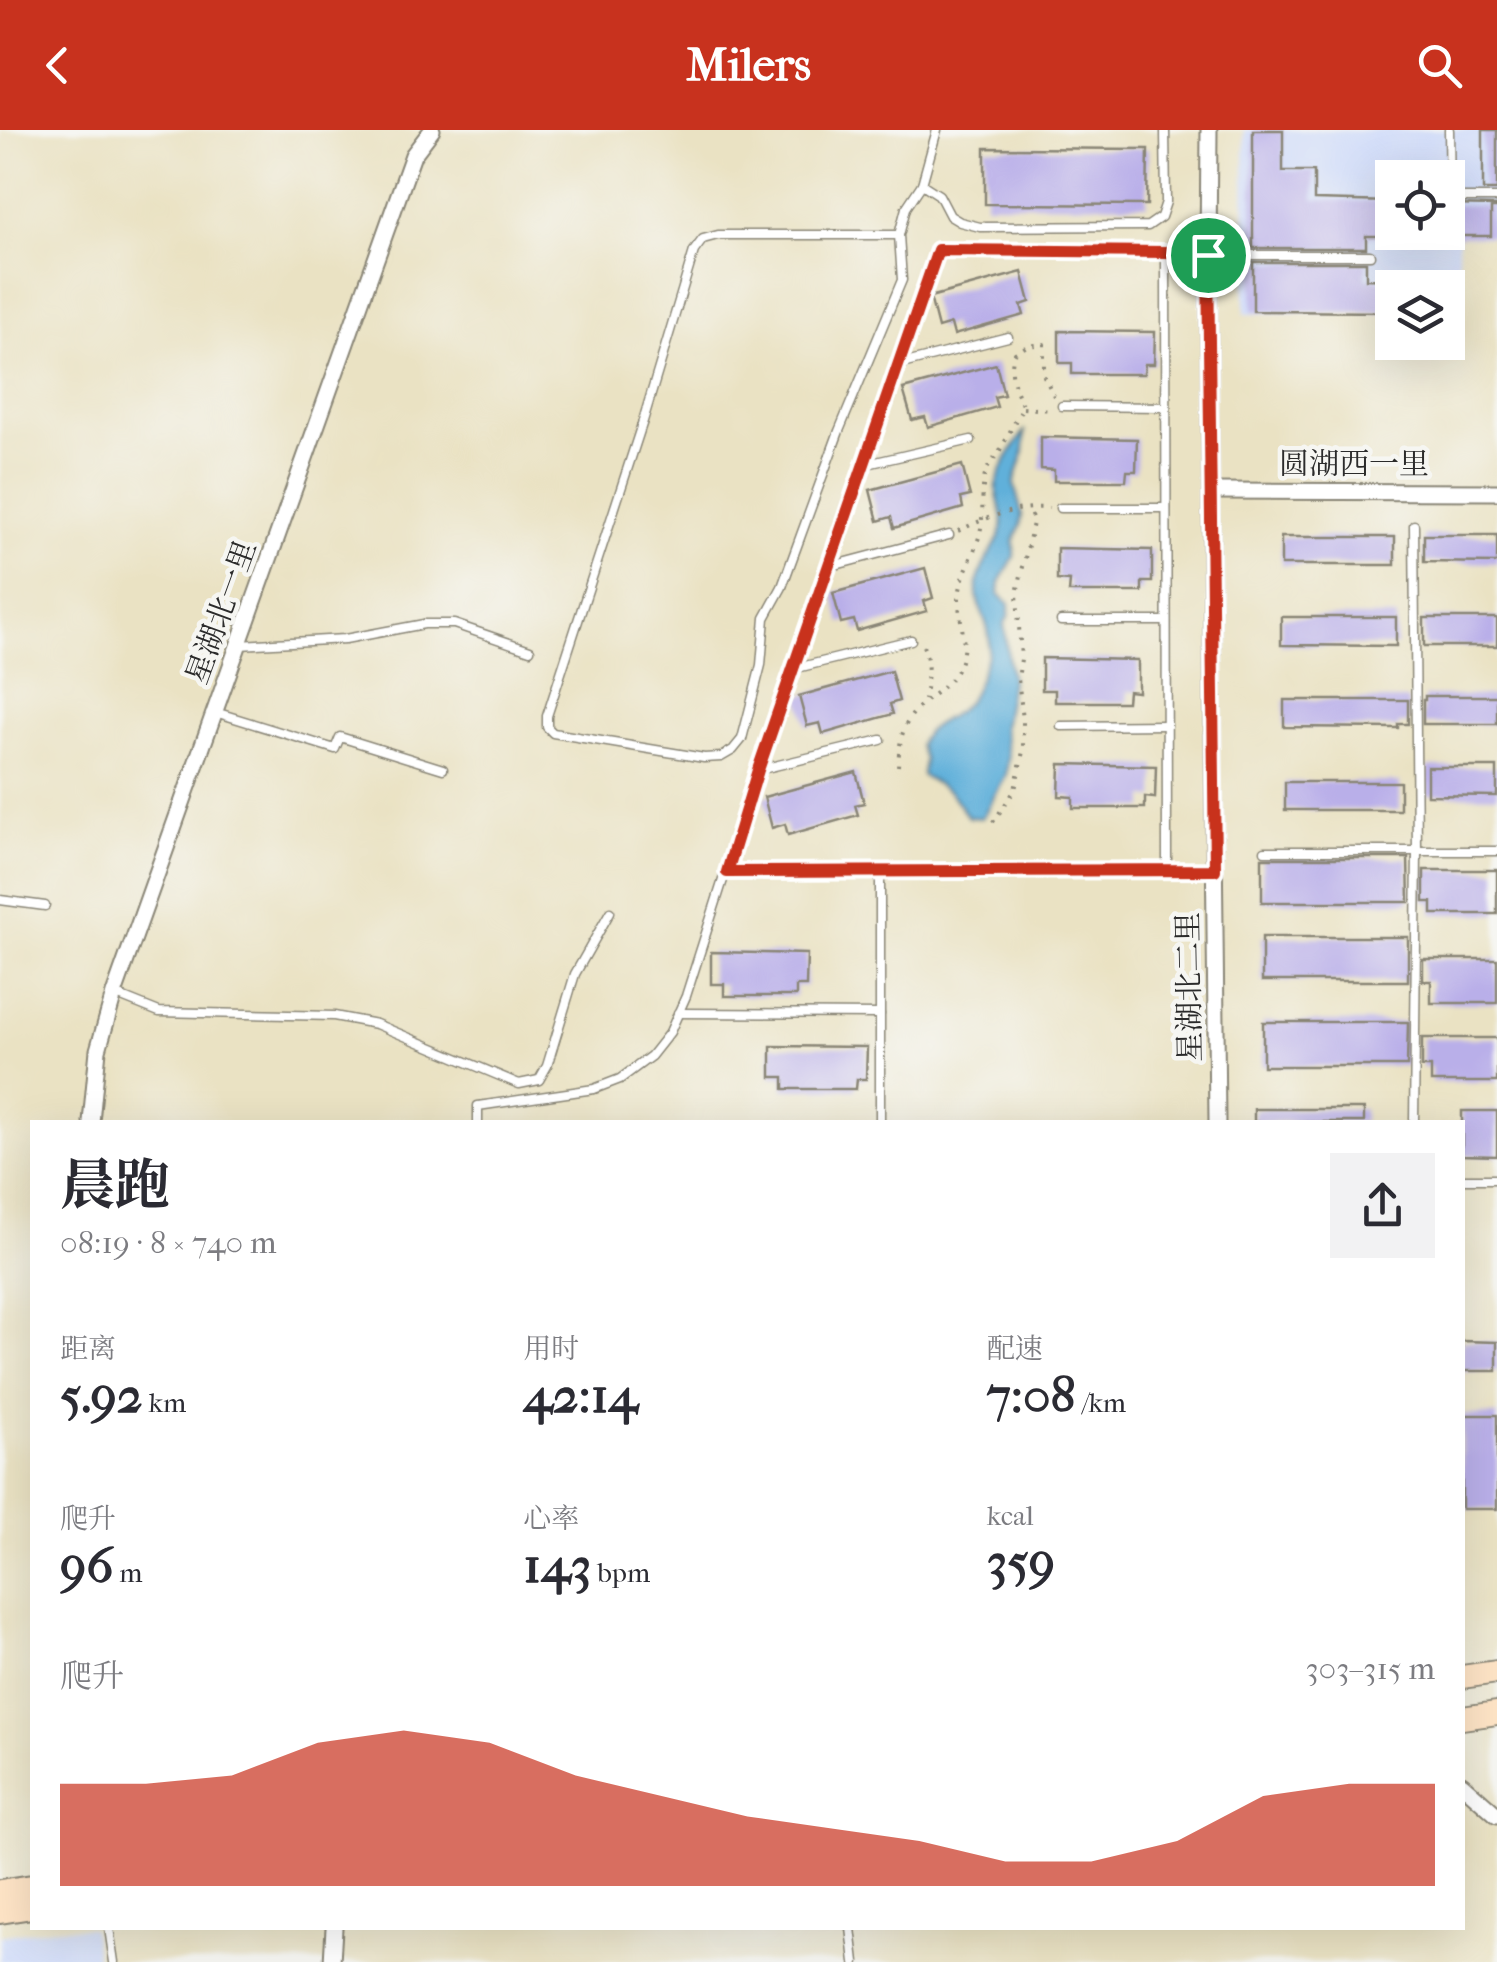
<!DOCTYPE html>
<html lang="zh">
<meta charset="utf-8">
<style>
body{margin:0;font-family:"IM FELL French Canon","Noto Serif SC",serif;background:#f2f2f3;color:#2b2b33;height:100vh;display:flex;flex-direction:column;font-size:38px;white-space:nowrap}
*{box-sizing:border-box;margin:0}
p{font-size:32px;color:#7c7c81}
.icon{flex:none;width:55px;height:55px;fill:none;stroke:currentColor;stroke-width:2;stroke-linecap:round;stroke-linejoin:round}
.map{position:relative;flex:1;overflow:hidden}
.side{position:absolute;left:30px;top:990px;width:1435px;height:810px;display:flex;flex-direction:column;background:#fff;border-radius:0px;box-shadow:0 10px 40px #0002}
.side>*{flex:none}
.controls{position:absolute;left:1375px;top:30px;display:grid;gap:20px}
.controls a{display:grid;place-items:center;width:90px;height:90px;border-radius:0px;background:#fff;box-shadow:0 10px 40px #0002;font-size:50px}
.pin{position:absolute;display:grid;place-items:center;width:85px;height:85px;color:#fff;margin:-42px;border:5px solid #fff;border-radius:50%;box-shadow:0 2px 10px #0007}
.round{display:grid;place-items:center;flex:none;width:105px;height:105px;border-radius:0px;background:#f2f2f3}
.head{display:flex;align-items:center;justify-content:space-between;height:170px;padding:0 30px}
h1{font-size:55px;font-weight:700;line-height:75px}
.stats{display:grid;grid-template-columns:repeat(3,1fr);gap:15px;height:170px;padding:10px 30px}
.stats div{display:grid;align-content:center}
.stats b{font-size:50px;font-weight:700}
.stats small{font-size:28px;font-weight:400}
.stats p{font-size:28px}
.chart{height:280px;padding:20px 30px}
.chart p{display:flex;justify-content:space-between}
.chart svg{width:100%;height:180px;margin-top:10px;fill:#c8321e;opacity:.7}
header{display:flex;justify-content:space-between;align-items:center;height:130px;padding:0 30px;background:#c8321e;color:#fff;font-size:45px;font-weight:700}
.map>svg:first-child{display:block}
.built{fill:#cedafa;fill-rule:evenodd}
.water{fill:#60b0da;stroke:#466e82;stroke-width:2.5}
.building{fill:#b9afe9}
.lines{fill:none;stroke-linecap:round;stroke-linejoin:round}
.service-casing{stroke:#8a8677;stroke-width:11}
.minor-casing{stroke:#8a8677;stroke-width:19}
.secondary-casing{stroke:#8a8677;stroke-width:26}
.path{stroke:#8a8677;stroke-width:4;stroke-dasharray:2.5 8;stroke-linecap:butt}
.service{stroke:#fff;stroke-width:8}
.minor{stroke:#fff;stroke-width:15}
.secondary{stroke:#fee4c6;stroke-width:22}
.route-casing{stroke:#fff;stroke-width:20}
.route{stroke:#c8321e;stroke-width:12}
.labels{text-anchor:middle;stroke-width:9;stroke-linejoin:round;paint-order:stroke}
.street-label{font-size:30px;fill:#2b2b2b;stroke:#f6f6f2}
</style>
<header><svg class="icon" aria-label="back" viewBox="0 0 24 24"><path d="M15 5l-7 7 7 7"/></svg>Milers<svg class="icon" aria-label="search" viewBox="0 0 24 24"><circle cx="10" cy="10" r="6"/><path d="M15 15l6 6"/></svg></header>
<div class="map">
<svg width="1497" height="1832" viewBox="0 0 1497 1832">
<rect width="100%" height="100%" fill="#f6f6f2"/>
<filter id="ink" filterUnits="userSpaceOnUse"><feTurbulence type="fractalNoise" baseFrequency=".01" numOctaves="2"/><feDisplacementMap in="SourceGraphic" scale="20" xChannelSelector="R" yChannelSelector="G"/><feConvolveMatrix kernelMatrix="1 2 1 2 8 2 1 2 1" color-interpolation-filters="sRGB"/></filter>
<filter id="wash" filterUnits="userSpaceOnUse"><feTurbulence type="fractalNoise" baseFrequency=".0048" numOctaves="4" result="noise"/><feDisplacementMap in="SourceGraphic" scale="40" xChannelSelector="R" yChannelSelector="G"/><feGaussianBlur stdDeviation="2.25" result="paint"/><feColorMatrix in="noise" values="0 0 0 0 0 0 0 0 0 0 0 0 0 0 0 0 0 1.4 0 .05"/><feComposite in="paint" operator="in"/></filter>
<g filter="url(#wash)">
<rect width="100%" height="100%" fill="#eae2c3"/>
<g class="built">
<path d="M1244 0H1497V107L1458 106V183L1448 182V158H1392V182L1245 183ZM1392 48H1448V102H1392Z"/>
<polygon points="55,1798 92,1798 97,1832 0,1832 0,1806"/>
</g>
<path class="water" d="M1025 300 1024 322 1014 354 1022 384 1020 398 1014 411V427L1000 452 999 464 1009 473V486L1004 494 1011 551 1003 598 1008 627 1006 646 982 688 968 687 950 662 922 645 924 630 919 615C929 591 948 592 964 575 974 566 983 539 987 526 996 494 975 482 977 458 979 436 994 422 1001 402 1007 385 995 373 997 356 999 336 1015 317 1025 300Z"/>
<g id="blocks">
<g class="building">
<polygon points="1253,0 1283,0 1283,41 1314,41 1314,70 1392,72 1392,106 1366,106 1366,118 1253,118"/>
<rect x="1483" y="0" width="14" height="60"/>
<polygon points="985,18 1148,19 1147,75 985,74"/>
<polygon points="1448,75 1497,76 1497,78 1491,78 1491,106 1448,106"/>
<polygon points="1253,132 1366,132 1366,149 1392,150 1392,182 1253,181"/>
<polygon points="1022,142 1030,172 1021,175 1024,185 954,205 951,194 938,198 930,167"/>
<polygon points="1059,201 1155,202 1154,234 1145,234 1144,244 1072,244 1072,233 1059,233"/>
<polygon points="996,234 1004,265 994,267 997,277 928,297 925,287 912,290 903,259"/>
<polygon points="1041,307 1137,309 1136,341 1127,341 1126,351 1054,351 1054,340 1041,339"/>
<polygon points="962,335 970,366 961,368 963,378 894,398 891,387 878,391 870,360"/>
<polygon points="1424,405 1497,405 1497,433 1424,432"/>
<rect x="1281" y="407" width="114" height="28"/>
<polygon points="1057,418 1152,420 1152,452 1142,452 1142,462 1069,462 1070,451 1057,450"/>
<polygon points="925,438 933,468 924,471 927,481 857,501 854,490 841,493 833,463"/>
<polygon points="1281,487 1396,487 1396,516 1281,515"/>
<rect x="1424" y="488" width="73" height="28"/>
<polygon points="1042,528 1138,530 1138,562 1128,561 1127,572 1055,572 1055,560 1042,560"/>
<polygon points="891,541 899,571 890,574 893,584 823,604 820,593 807,596 799,566"/>
<polygon points="1425,566 1497,566 1497,594 1423,594 1423,570 1425,570"/>
<polygon points="1284,570 1408,570 1408,594 1398,594 1398,598 1284,597"/>
<polygon points="1060,634 1156,636 1155,668 1145,667 1145,678 1073,678 1073,667 1059,666"/>
<polygon points="1427,637 1497,637 1497,666 1427,665"/>
<polygon points="856,642 864,673 855,675 858,685 788,705 785,694 772,698 764,667"/>
<rect x="1285" y="652" width="115" height="28"/>
<polygon points="1262,728 1408,728 1409,772 1262,772"/>
<polygon points="1424,740 1497,740 1497,784 1432,784 1432,772 1424,772"/>
<rect x="1262" y="807" width="146" height="44"/>
<polygon points="711,822 807,824 806,856 796,856 796,866 724,866 724,854 711,854"/>
<polygon points="1423,829 1497,829 1497,873 1431,873 1431,851 1423,851"/>
<polygon points="1263,892 1408,892 1407,936 1263,936"/>
<polygon points="1422,908 1497,908 1497,952 1431,952 1431,937 1422,937"/>
<polygon points="771,916 867,917 866,949 857,949 856,959 784,959 784,947 771,947"/>
<rect x="1254" y="979" width="110" height="13"/>
<polygon points="1462,981 1497,981 1497,1026 1462,1025"/>
<polygon points="1462,1211 1497,1212 1497,1241 1462,1241"/>
<rect x="1462" y="1285" width="35" height="94"/>
</g>
</g>
</g>
<g filter="url(#ink)">
<use href="#blocks" fill-opacity="0" stroke="#8a8677" stroke-width="2.5"/>
<g class="lines">
<defs>
<g id="service">
<polyline points="1449,0 1450,68 1497,68"/>
<polyline points="922,54 939,65 950,86 960,92 980,97 1148,96 1161,87 1166,72 1165,0"/>
<polyline points="899,105 718,105 703,109 694,121 643,291 547,586 547,597 553,603 704,628 721,627 733,620 742,609 761,535 765,488 782,457 839,301 902,150 899,105 906,78 922,54 937,0"/>
<polyline points="1166,122 1208,125 1370,125"/>
<polyline points="898,235 1008,207"/>
<polyline points="1062,276 1165,277"/>
<polyline points="863,335 971,310"/>
<polyline points="1060,378 1166,378"/>
<polyline points="1414,395 1417,721 1414,992"/>
<polyline points="828,437 949,405"/>
<polyline points="1061,491 1166,491"/>
<polyline points="239,515 345,509 424,494 454,494 530,520"/>
<polyline points="793,539 911,510"/>
<polyline points="215,582 335,619 340,607 443,639"/>
<polyline points="1061,596 1167,595"/>
<polyline points="758,640 881,610"/>
<polyline points="1265,721 1497,721"/>
<polyline points="727,741 1215,740"/>
<polyline points="880,741 880,992"/>
<polyline points="0,770 45,776"/>
<polyline points="114,864 159,882 334,886 376,894 519,954 539,950 547,936 575,844 610,782"/>
<polyline points="678,883 880,884"/>
<polyline points="478,992 478,976 594,959 620,949 651,926 670,902 686,866 758,640 938,120 1166,122 1167,741"/>
<polyline points="1462,1049 1497,1049"/>
<polyline points="109,1798 114,1832"/>
<polyline points="851,1798 855,1832"/>
</g>
<g id="minor">
<polyline points="1209,0 1208,125 1217,992"/>
<polyline points="1211,361 1497,362"/>
<polyline points="91,992 98,920 114,864 413,25 432,0"/>
<polyline points="1462,1654 1497,1685"/>
<polyline points="332,1832 334,1798"/>
</g>
<g id="secondary">
<polyline points="1462,1547 1497,1542"/>
<polyline points="1462,1588 1497,1583"/>
<polyline points="0,1761 32,1756"/>
<polyline points="0,1782 32,1777"/>
</g>
</defs>
<use href="#service" class="service-casing"/>
<use href="#minor" class="minor-casing"/>
<use href="#secondary" class="secondary-casing"/>
<g class="path">
<polyline points="1023,278 1052,280"/>
<path d="M958 401C987 387 1016 376 1049 378"/>
<path d="M923 516C931 534 927 553 924 571"/>
<path d="M898 636C899 621 900 605 908 591 921 568 950 560 960 534 968 513 960 495 959 473 958 450 973 428 979 407 985 386 980 365 985 345 987 337 992 332 997 325 1007 310 1013 293 1023 278 1016 258 1007 243 1015 223L1027 216 1044 214V246L1054 266"/>
<polyline points="993,692 1015,660 1023,621 1023,589 1018,549 1021,529 1017,463 1033,393 1029,377"/>
</g>
<use href="#service" class="service"/>
<use href="#minor" class="minor"/>
<use href="#secondary" class="secondary"/>
</g>
</g>
<g class="lines" filter="url(#ink)">
<defs>
<polygon id="route" points="938,120 1166,122 1208,125 1215,740 727,742 758,640"/>
</defs>
<use href="#route" class="route-casing"/>
<use href="#route" class="route"/>
</g>
<g class="labels">
<g class="street-label">
<text x="1354" y="344">圆湖西一里</text>
<text transform="translate(221 482) rotate(-70)" y="10">星湖北一里</text>
<text transform="translate(1189 857) rotate(-91)" y="10">星湖北二里</text>
</g>
</g>
</svg>
<div class="controls">
<a><svg class="icon" aria-label="locate" viewBox="0 0 24 24"><circle cx="12" cy="12" r="6"/><path d="M12 2v4M12 18v4M2 12h4M18 12h4"/></svg></a>
<a><svg class="icon" aria-label="layers" viewBox="0 0 24 24"><path d="M12 4l9 5-9 5-9-5zM3 14l9 5 9-5"/></svg></a>
</div>
<div class="pin" style="left:1208px;top:125px;background:#1e9e55"><svg class="icon" aria-label="arrive" viewBox="0 0 24 24"><path d="M6 21V4h12l-3 4 3 4H6"/></svg></div>
<section class="side">
<div class="head"><div><h1>晨跑</h1><p>08:19 · 8 × 740 m</p></div><a class="round"><svg class="icon" aria-label="share" viewBox="0 0 24 24"><path d="M12 15V3M7 8l5-5 5 5M5 13v7h14v-7"/></svg></a></div>
<div class="stats">
<div><p>距离</p><b>5.92<small> km</small></b></div>
<div><p>用时</p><b>42:14</b></div>
<div><p>配速</p><b>7:08<small> /km</small></b></div>
</div>
<div class="stats">
<div><p>爬升</p><b>96<small> m</small></b></div>
<div><p>心率</p><b>143<small> bpm</small></b></div>
<div><p>kcal</p><b>359</b></div>
</div>
<div class="chart"><p><span>爬升</span>303–315 m</p>
<svg viewBox="0 0 160 44" preserveAspectRatio="none"><path d="M0 44V19L10 19L20 17L30 9L40 6L50 9L60 17L70 22L80 27L90 30L100 33L110 38L120 38L130 33L140 22L150 19L160 19V44z"/></svg>
</div>
</section>
</div>
